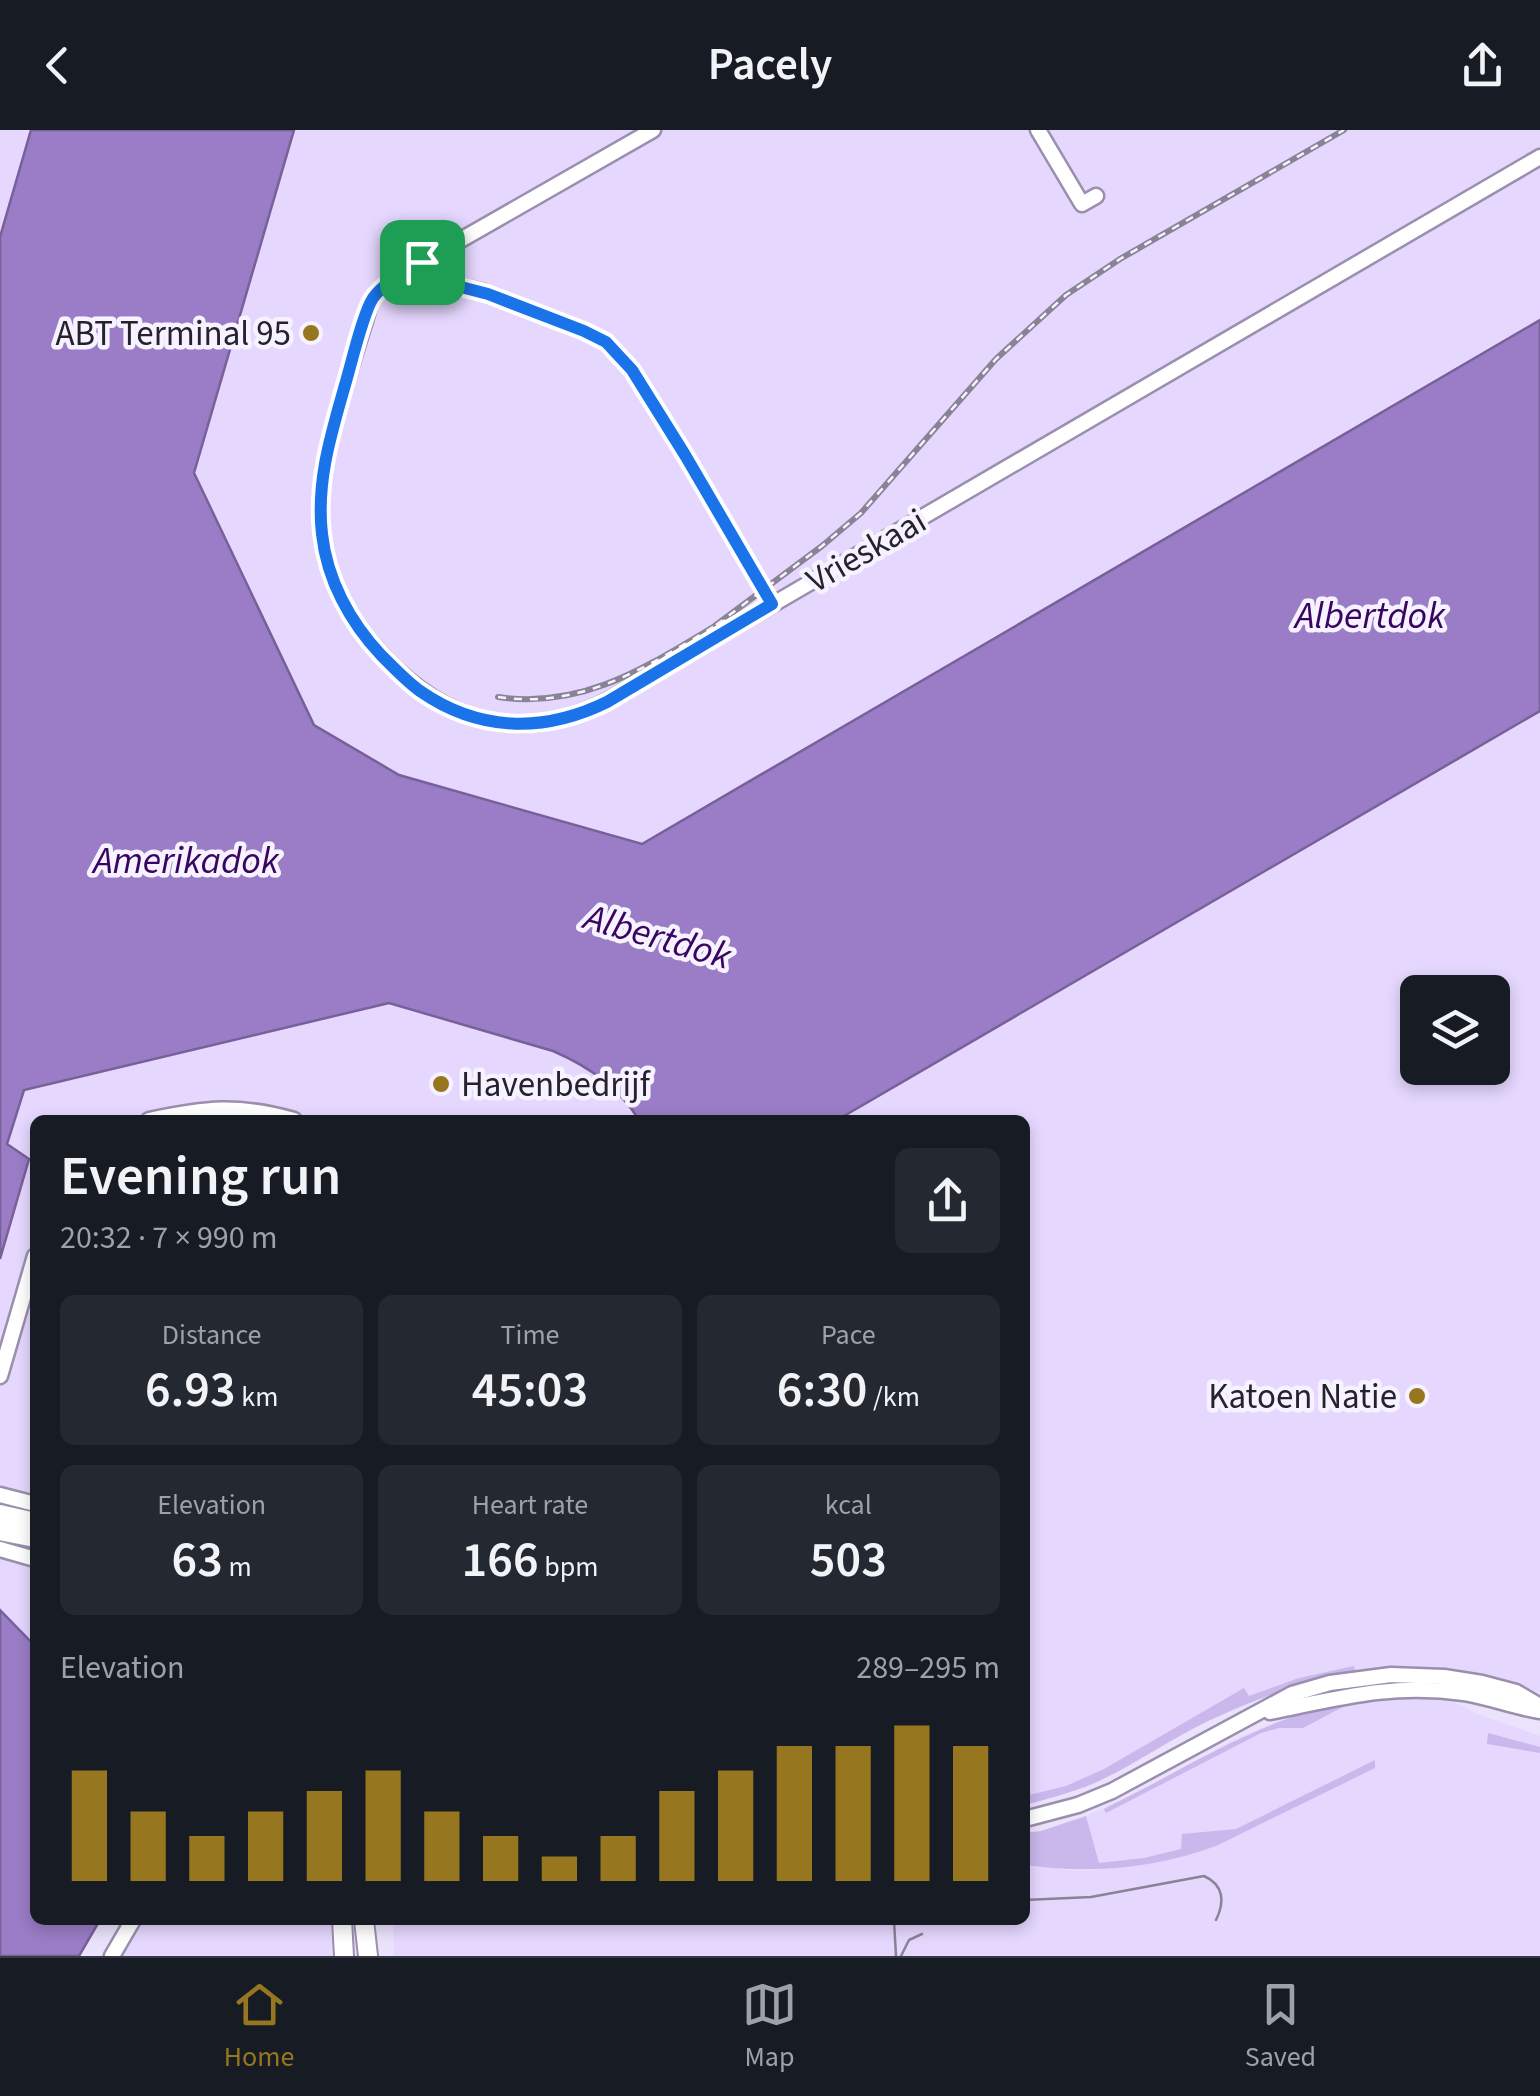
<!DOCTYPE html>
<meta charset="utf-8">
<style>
body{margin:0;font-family:"Source Sans 3",sans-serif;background:#242831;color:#f1f3f6;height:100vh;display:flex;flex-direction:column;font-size:38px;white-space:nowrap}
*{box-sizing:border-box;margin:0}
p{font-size:32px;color:#9ea1a6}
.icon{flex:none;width:55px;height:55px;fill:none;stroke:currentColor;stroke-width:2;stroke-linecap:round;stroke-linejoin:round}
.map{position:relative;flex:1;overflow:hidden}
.sheet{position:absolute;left:30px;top:985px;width:1000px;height:810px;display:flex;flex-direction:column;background:#171b24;border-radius:15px;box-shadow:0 5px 15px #0003}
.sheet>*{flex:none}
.fabs{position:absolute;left:1400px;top:845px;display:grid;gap:20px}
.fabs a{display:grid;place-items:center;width:110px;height:110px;border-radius:15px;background:#171b24;box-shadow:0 5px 15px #0003;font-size:50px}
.pin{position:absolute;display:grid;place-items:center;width:85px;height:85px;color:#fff;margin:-42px;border-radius:20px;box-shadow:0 5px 15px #0006}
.round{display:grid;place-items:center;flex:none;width:105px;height:105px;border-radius:15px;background:#242831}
.headline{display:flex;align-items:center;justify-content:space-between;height:170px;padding:0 30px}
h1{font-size:55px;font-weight:600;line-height:75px}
.stats{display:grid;grid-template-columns:repeat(3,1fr);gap:15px;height:170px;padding:10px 30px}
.stats div{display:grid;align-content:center;border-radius:15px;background:#242831;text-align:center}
.stats b{font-size:50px;font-weight:600}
.stats small{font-size:28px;font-weight:400}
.stats p{font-size:28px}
.chart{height:280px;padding:20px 30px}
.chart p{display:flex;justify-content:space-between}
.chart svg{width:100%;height:180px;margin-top:10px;stroke:#96771f;stroke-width:6}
header{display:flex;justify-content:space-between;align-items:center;height:130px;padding:0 30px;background:#171b24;font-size:45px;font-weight:600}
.tabs{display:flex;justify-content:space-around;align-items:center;height:140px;border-top:2px solid #363941;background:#171b24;font-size:28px;color:#9ea1a6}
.tabs a{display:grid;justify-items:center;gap:5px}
.tabs .active{color:#96771f}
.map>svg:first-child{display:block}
.built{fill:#e5d7fe;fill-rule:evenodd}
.green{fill:#cab7ec}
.water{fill:#9a7dc6;stroke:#776198;stroke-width:2.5}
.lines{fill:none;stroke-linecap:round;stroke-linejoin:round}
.minor-casing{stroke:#9a8fad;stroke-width:19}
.major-casing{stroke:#9a8fad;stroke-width:22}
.minor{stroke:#fff;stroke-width:14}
.major{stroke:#fff;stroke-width:18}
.tram{stroke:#898396;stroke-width:2.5}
.rail-casing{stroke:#898396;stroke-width:6}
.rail{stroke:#f6f2ff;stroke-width:2.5;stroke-dasharray:8;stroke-linecap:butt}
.route-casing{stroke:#fff;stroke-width:20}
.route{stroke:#1a73e8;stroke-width:12}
.poi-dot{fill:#96771f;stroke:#f6f2ff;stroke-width:4}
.labels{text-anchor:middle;stroke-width:9;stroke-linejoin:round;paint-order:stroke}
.poi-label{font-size:35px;fill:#25212d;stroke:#f6f2ff;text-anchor:end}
.street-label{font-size:35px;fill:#25212d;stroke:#f6f2ff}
.water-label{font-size:38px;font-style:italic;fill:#380661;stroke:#f6f2ff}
</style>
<header><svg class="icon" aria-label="back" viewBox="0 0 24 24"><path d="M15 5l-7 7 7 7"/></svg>Pacely<svg class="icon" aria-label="share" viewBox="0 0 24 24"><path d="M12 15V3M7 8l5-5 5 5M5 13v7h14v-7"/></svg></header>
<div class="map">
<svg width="1540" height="1826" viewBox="0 0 1540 1826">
<rect width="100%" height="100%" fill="#ebe2fc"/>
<g class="built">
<polygon points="0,0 31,0 0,107"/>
<polygon points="294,0 1540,0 1540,190 642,714 398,645 314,595 193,343"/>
<path d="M1540 581V1563L1511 1552 1457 1543 1381 1539 1355 1541 1323 1548 1281 1560 1206 1592 1123 1638 1087 1656 1025 1675V990H837ZM1418 862H1492V938H1418Z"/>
<polygon points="389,873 553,921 573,930 610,954 631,977 639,990 35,990 35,1365 0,1355 0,1129 29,1030 7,1015 24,960"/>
<polygon points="0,1409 35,1416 35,1569 0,1534"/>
<polygon points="1399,1565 1448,1569 1477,1584 1540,1606 1540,1826 394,1826 393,1790 1025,1790 1025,1735 1079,1741 1100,1740 1086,1686 1148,1657 1232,1611 1282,1589 1328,1575"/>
<polygon points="138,1790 331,1790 332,1826 117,1826"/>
</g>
<g class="green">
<path d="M1354 1536 1355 1541C1304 1552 1256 1568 1208 1591 1166 1611 1128 1640 1085 1657 1065 1664 1045 1670 1025 1675V1666L1066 1656 1104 1639 1244 1558 1249 1566 1299 1548Z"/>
<path d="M1356 1570 1303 1598H1279L1261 1603 1106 1683 1104 1679C1190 1637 1259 1588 1356 1570Z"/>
<polygon points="1488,1603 1540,1617 1540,1623 1487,1614"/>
<path d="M1375 1630V1638L1216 1716C1153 1739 1092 1744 1025 1735V1703L1041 1701 1086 1686 1099 1733 1144 1728 1181 1719 1182 1704 1236 1699Z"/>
</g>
<g class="water">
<path d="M31 0H294L194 343 314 595 399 645 642 714 1540 190V581L837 990H639C619 957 588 936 553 921L389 873 24 960 7 1014 29 1029 0 1129V107Z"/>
<polygon points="0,1480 35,1516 35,1790 100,1790 79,1826 0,1826"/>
</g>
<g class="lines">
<defs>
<g id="minor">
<path d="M653 0 394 148C387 155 377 162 372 170 369 175 367 185 365 191 358 213 351 235 345 256 330 306 316 353 322 405 327 451 350 492 382 525 447 594 520 615 607 571L1540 27"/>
<polyline points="1038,0 1082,74 1096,66"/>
<polyline points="422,132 434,150 484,162 584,201 606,212 632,240 685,325 772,474"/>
<path d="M149 990C205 978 238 974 294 990"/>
<polyline points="0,1246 35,1126"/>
<polyline points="0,1365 35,1374"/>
<polyline points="0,1419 35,1429"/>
<path d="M1270 1582C1340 1568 1391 1553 1464 1563 1490 1567 1514 1577 1540 1581"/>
<polyline points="1025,1689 1078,1675 1112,1661 1292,1564 1330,1553 1391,1545 1444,1547 1482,1553 1516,1562 1540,1576"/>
<polyline points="112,1826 133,1790"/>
</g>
<g id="major">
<polyline points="0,1384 35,1392"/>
<polyline points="0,1401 35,1408"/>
<polyline points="342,1790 344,1826"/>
<polyline points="364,1790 368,1826"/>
</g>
</defs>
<use href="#minor" class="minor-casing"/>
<use href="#major" class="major-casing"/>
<use href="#minor" class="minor"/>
<use href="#major" class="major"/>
<g class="tram">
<path d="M1025 1770 1091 1767 1204 1746C1224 1755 1225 1772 1216 1790"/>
<polyline points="894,1790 896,1826"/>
<polyline points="901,1826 909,1810 922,1804"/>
</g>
<defs>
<g id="rail">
<polyline points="716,495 822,416 861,383 996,229 1066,165 1120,129 1344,0"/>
<path d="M498 567C587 580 652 533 725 490"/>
</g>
</defs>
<use href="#rail" class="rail-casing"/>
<use href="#rail" class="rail"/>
</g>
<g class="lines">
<defs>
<path id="route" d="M422 132 434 150 488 164 584 201 606 212 632 240 685 325 772 474 607 572C544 603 479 602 420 561 406 551 393 537 381 525 350 492 327 450 322 404 316 352 331 304 345 255 351 235 363 183 373 168 385 152 405 142 422 132Z"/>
</defs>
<use href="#route" class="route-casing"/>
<use href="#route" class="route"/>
</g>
<g class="poi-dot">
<circle cx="311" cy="203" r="10"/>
<circle cx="441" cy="954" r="10"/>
<circle cx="1417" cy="1266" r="10"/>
</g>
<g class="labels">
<g class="poi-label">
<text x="291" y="215">ABT Terminal 95</text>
<text x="461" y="966" text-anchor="start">Havenbedrijf</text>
<text x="1397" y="1278">Katoen Natie</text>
</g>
<g class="street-label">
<text transform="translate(866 420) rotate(-30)" y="12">Vrieskaai</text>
</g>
<g class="water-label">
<text x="1370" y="498">Albertdok</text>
<text x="186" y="743">Amerikadok</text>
<text transform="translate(658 806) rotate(16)" y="13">Albertdok</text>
</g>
</g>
</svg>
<div class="fabs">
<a><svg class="icon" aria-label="layers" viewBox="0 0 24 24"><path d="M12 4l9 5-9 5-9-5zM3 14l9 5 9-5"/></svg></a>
</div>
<div class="pin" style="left:422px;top:132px;background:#1e9e55"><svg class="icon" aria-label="arrive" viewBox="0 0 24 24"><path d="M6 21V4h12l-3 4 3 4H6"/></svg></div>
<section class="sheet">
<div class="headline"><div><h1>Evening run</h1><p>20:32 · 7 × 990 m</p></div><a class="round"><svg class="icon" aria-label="share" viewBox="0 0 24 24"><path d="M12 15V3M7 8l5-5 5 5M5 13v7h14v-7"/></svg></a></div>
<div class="stats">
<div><p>Distance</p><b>6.93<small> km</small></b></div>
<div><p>Time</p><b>45:03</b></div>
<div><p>Pace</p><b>6:30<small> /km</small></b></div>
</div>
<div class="stats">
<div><p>Elevation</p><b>63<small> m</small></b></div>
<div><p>Heart rate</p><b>166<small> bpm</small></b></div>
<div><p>kcal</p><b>503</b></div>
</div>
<div class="chart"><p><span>Elevation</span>289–295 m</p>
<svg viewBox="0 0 160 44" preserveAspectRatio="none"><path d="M5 44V17M15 44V27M25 44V33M35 44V27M45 44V22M55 44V17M65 44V27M75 44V33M85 44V38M95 44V33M105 44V22M115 44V17M125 44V11M135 44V11M145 44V6M155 44V11"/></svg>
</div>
</section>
</div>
<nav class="tabs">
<a class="active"><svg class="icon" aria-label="home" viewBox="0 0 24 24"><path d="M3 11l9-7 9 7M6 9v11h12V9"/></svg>Home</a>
<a><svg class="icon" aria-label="map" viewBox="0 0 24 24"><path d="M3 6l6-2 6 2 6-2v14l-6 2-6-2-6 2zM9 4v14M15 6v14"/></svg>Map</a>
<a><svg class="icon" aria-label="saved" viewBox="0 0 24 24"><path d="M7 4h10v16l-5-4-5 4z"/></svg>Saved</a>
</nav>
